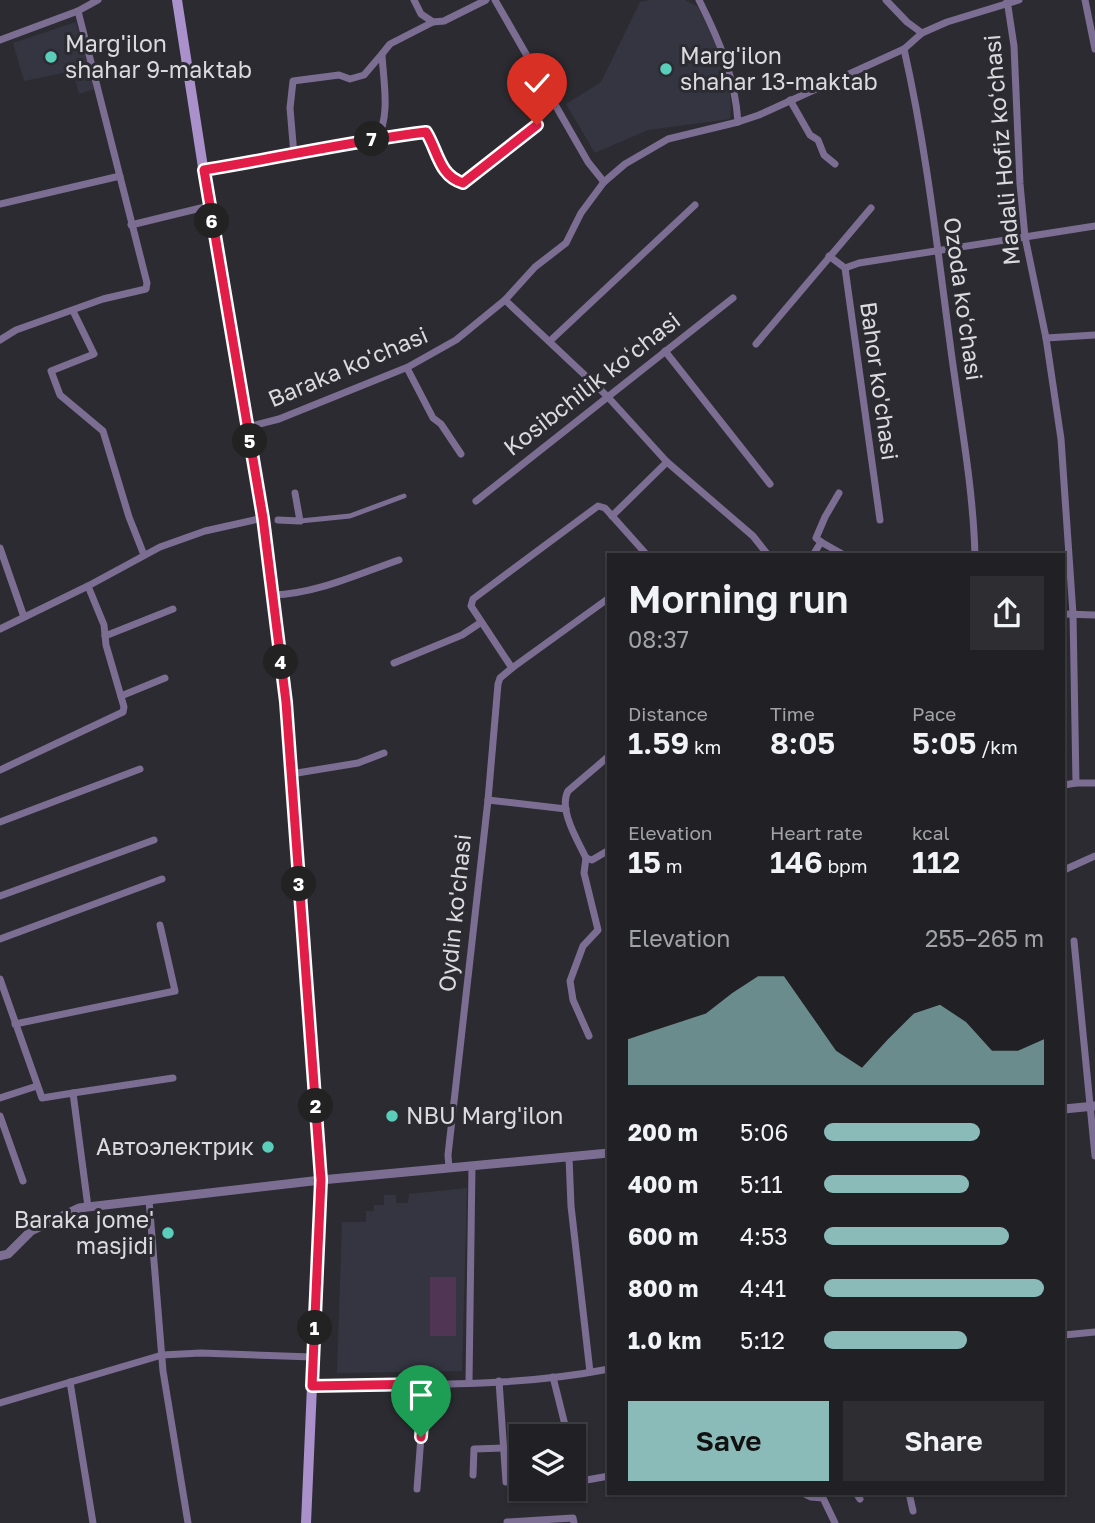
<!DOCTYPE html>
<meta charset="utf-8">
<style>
body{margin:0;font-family:"Golos Text",sans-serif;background:#2d2d32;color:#f1f3f6;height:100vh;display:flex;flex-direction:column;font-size:26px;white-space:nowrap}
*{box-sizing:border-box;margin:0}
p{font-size:23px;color:#a2a3a7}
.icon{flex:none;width:38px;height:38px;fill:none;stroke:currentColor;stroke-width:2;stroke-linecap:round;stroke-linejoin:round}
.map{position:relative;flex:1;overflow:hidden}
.details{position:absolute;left:607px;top:553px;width:458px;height:942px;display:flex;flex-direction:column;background:#202025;border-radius:0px;box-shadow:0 2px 5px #0004,0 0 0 2px #3d3e42}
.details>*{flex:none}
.controls{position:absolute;left:509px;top:1424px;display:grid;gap:14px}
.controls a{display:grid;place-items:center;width:77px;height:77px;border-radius:0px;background:#202025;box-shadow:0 2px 5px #0004,0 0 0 2px #3d3e42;font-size:35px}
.pin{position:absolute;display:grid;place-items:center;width:60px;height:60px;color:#fff;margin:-72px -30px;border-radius:50% 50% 50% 0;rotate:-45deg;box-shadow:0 0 7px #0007}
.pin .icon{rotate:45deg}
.km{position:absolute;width:35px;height:35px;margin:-18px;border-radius:50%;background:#222;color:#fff;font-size:19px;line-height:35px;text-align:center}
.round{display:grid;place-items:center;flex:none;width:74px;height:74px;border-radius:0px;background:#2d2d32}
.head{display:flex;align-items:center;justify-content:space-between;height:119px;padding:0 21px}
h1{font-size:38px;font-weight:600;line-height:52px}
.figures{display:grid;grid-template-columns:repeat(3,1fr);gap:10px;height:119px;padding:7px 21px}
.figures div{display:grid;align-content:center}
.figures b{font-size:30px;font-weight:600}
.figures small{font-size:19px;font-weight:400}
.figures p{font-size:19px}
.chart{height:196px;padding:14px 21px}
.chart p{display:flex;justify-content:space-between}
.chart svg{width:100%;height:126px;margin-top:7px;fill:#8bbbb9;opacity:.7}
.button{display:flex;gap:14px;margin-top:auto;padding:14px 21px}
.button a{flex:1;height:80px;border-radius:0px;background:#8bbbb9;color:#111;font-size:28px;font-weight:600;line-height:80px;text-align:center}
.button a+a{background:#2d2d32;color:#f1f3f6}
ul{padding:0 21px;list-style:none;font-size:23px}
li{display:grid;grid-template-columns:112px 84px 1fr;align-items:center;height:52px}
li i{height:18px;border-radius:9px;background:#8bbbb9}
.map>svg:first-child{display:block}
.built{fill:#343540}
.green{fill:#513554}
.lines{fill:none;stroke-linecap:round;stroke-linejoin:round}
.pedestrian{stroke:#7c6d92;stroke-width:5}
.minor{stroke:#7c6d92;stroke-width:7}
.tertiary{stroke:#7c6d92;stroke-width:9}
.secondary{stroke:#aa91cc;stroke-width:10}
.route-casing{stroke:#fff;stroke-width:14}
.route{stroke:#e11d48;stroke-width:9}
.poi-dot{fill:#5bcebb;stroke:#2b2b31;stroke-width:2.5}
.labels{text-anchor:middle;stroke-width:6;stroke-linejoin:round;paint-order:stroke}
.poi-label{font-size:23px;fill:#dbdbdf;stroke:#2b2b31;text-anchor:start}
.street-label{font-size:23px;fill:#dbdbdf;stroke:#2b2b31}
</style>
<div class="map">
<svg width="1095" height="1523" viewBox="0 0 1095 1523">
<rect width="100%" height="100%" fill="#2b2b31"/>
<g class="built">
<polygon points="649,0 685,0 698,7 721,55 729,85 731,106 730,119 648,130 595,153 566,104 601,82 640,2"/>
<polygon points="76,22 95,89 79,94 73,71 24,81 13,43"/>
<polygon points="467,1188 462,1371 337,1373 342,1222 366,1222 366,1211 374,1211 374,1205 384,1205 384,1195 396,1195 396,1203 408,1203 409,1194"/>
</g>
<rect class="green" x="430" y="1277" width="26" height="59"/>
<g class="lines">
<polyline class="pedestrian" points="300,521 350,516 404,496"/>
<g class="minor">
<polyline points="414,0 421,14 433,22 444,21 486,0"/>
<polyline points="495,0 588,162 604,182"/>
<path d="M699 0C719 40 735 77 738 122"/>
<polyline points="886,0 907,22 922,33"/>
<polyline points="1007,0 1014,46 1020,184 1025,237 1046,338 1061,439 1073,614 1076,783"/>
<polyline points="1085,0 1095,49"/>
<polyline points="0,40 78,11 98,0"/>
<path d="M904 49C926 146 937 245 950 343 959 413 973 484 975 555"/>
<polyline points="790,100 810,135 818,140 824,155 835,164"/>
<path d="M377 138 426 132C438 151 439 176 463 183L537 126"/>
<polyline points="294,155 290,108 293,81 339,75 350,79 364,75 382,54"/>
<path d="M204 170 328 149 377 138C391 116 383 79 382 54L390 44 433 22"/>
<polyline points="0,204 120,176"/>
<polyline points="131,225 209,206"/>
<polyline points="829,256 845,268 880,520"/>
<polyline points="845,268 859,263 1095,226"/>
<polyline points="505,300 607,396 667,462 753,536 768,555"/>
<polyline points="73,311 94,354 51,371 60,395 103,431 129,517 144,555"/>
<polyline points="1046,338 1095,335"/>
<polyline points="0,340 16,330 103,299 146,289 147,283 78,11"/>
<polyline points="550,341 695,205"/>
<polyline points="756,344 871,208"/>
<polyline points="665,351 770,484"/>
<polyline points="407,368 433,418 441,424 461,454"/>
<polyline points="248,427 279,419 408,367 456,340 505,300 535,267 566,243 581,213 604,182 625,164 668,139 738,122 759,115 904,49 922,33 947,22 1019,0"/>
<polyline points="476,501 733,298"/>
<polyline points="612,516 667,462"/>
<polyline points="278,520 300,521 295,493"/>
<polyline points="821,542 816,538 825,517 839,493"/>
<polyline points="821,542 844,555"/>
<polyline points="0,548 24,617"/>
<polyline points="813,555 821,542"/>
<path d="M273 595C316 594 358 574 399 560"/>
<polyline points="1064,614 1095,615"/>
<polyline points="0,629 88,586 160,547 205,531 263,518"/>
<polyline points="105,636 173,609"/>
<polyline points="394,663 462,635 480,623"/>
<polyline points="512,668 471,606 473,599 598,506 605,508 647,555"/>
<polyline points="121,696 165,678"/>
<path d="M609 756 568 791C558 809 578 841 586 858L592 860 609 850"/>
<polyline points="0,770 123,712 124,707 106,645 104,625 88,586"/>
<polyline points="291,774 358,763 384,753"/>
<polyline points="1064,785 1076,783 1095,783"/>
<polyline points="488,800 566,809"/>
<polyline points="0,822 140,769"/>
<polyline points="586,858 584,873 598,930 583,946 570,981 573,1000 589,1036"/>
<polyline points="1064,870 1095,856"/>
<polyline points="0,896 154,840"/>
<polyline points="0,939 162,879"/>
<polyline points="1074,941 1095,1156"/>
<polyline points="0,979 42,1098 73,1093 88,1207"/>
<polyline points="15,1024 175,991 160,925"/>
<polyline points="73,1093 173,1078"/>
<polyline points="0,1098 37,1086"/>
<polyline points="0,1116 23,1181"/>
<polyline points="569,1157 571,1206 590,1372"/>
<polyline points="449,1168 448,1155 488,800 498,684 500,678 512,668 609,598"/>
<polyline points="149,1200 163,1371 188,1523"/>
<polyline points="1064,1335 1095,1332"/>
<polyline points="553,1377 568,1437"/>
<polyline points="499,1381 506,1482"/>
<polyline points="70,1382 93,1523"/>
<polyline points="469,1383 472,1166"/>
<path d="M312 1386C411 1384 512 1388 609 1369"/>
<polyline points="0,1403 162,1355 201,1353 313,1357"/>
<polyline points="574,1460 581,1481 609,1476"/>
<polyline points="473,1475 474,1449 504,1448"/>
<polyline points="417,1489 425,1384"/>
<polyline points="803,1493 811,1497 823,1498 835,1523"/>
<polyline points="856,1493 860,1499"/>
<polyline points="909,1493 913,1511"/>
<polyline points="507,1522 573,1518 574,1523"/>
</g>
<g class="tertiary">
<polyline points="1064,1109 1095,1106"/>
<polyline points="0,1256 8,1254 31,1231 79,1208 321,1180 609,1153"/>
</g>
<polyline class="secondary" points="177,0 209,206 263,518 286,702 321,1180 306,1523"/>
</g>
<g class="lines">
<defs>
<path id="route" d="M421 1437 425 1384 312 1386 321 1180 286 702 263 518 204 170C278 158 352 141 426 132 438 151 439 176 463 183L537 125"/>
</defs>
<use href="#route" class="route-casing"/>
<use href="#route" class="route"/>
</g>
<g class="poi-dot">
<circle cx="51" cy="57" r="7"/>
<circle cx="666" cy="69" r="7"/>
<circle cx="392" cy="1116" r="7"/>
<circle cx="268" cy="1147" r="7"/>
<circle cx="168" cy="1233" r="7"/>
</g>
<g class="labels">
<g class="poi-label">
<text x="65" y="52">Marg'ilon<tspan x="65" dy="26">shahar 9-maktab</tspan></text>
<text x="680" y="64">Marg'ilon<tspan x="680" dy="26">shahar 13-maktab</tspan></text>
<text x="406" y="1124">NBU Marg'ilon</text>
<text x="254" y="1155" text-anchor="end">Автоэлектрик</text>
<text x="154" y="1228" text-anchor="end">Baraka jome'<tspan x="154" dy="26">masjidi</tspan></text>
</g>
<g class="street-label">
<text transform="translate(1002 150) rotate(-95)" y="8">Madali Hofiz koʻchasi</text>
<text transform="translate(963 299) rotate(82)" y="8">Ozoda koʻchasi</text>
<text transform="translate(348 367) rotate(-23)" y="8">Baraka ko'chasi</text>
<text transform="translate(879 381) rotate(82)" y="8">Bahor ko'chasi</text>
<text transform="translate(592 384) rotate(-38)" y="8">Kosibchilik koʻchasi</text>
<text transform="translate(455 913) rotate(-84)" y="8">Oydin ko'chasi</text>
</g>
</g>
</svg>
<div class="controls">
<a><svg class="icon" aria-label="layers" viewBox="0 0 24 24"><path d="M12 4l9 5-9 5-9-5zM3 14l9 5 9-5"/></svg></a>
</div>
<div class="pin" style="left:421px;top:1437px;background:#1e9e55"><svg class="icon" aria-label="arrive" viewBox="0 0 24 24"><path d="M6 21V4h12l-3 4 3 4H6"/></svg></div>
<div class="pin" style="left:537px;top:125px;background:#d93025"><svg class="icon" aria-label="check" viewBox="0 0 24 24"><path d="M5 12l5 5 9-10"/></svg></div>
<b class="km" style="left:315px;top:1328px">1</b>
<b class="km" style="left:316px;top:1106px">2</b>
<b class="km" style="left:299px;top:884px">3</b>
<b class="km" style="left:281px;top:662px">4</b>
<b class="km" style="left:250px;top:441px">5</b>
<b class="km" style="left:212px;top:221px">6</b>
<b class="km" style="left:372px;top:139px">7</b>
<section class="details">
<div class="head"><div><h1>Morning run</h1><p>08:37</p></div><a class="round"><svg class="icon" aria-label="share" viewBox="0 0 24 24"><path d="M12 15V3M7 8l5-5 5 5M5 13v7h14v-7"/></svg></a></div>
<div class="figures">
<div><p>Distance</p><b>1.59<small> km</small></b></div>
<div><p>Time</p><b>8:05</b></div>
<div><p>Pace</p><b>5:05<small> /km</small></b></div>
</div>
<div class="figures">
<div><p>Elevation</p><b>15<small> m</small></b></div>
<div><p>Heart rate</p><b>146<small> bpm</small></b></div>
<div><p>kcal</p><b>112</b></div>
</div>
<div class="chart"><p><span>Elevation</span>255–265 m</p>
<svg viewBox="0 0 160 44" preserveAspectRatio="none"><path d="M0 44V28L10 25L20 22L30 19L40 12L50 6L60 6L70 19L80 32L90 38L100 28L110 19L120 16L130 22L140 32L150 32L160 28V44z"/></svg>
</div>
<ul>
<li><b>200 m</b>5:06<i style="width:71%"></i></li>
<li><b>400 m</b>5:11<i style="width:66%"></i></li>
<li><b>600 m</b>4:53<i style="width:84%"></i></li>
<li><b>800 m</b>4:41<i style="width:100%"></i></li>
<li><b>1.0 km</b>5:12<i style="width:65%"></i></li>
</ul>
<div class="button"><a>Save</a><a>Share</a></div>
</section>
</div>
